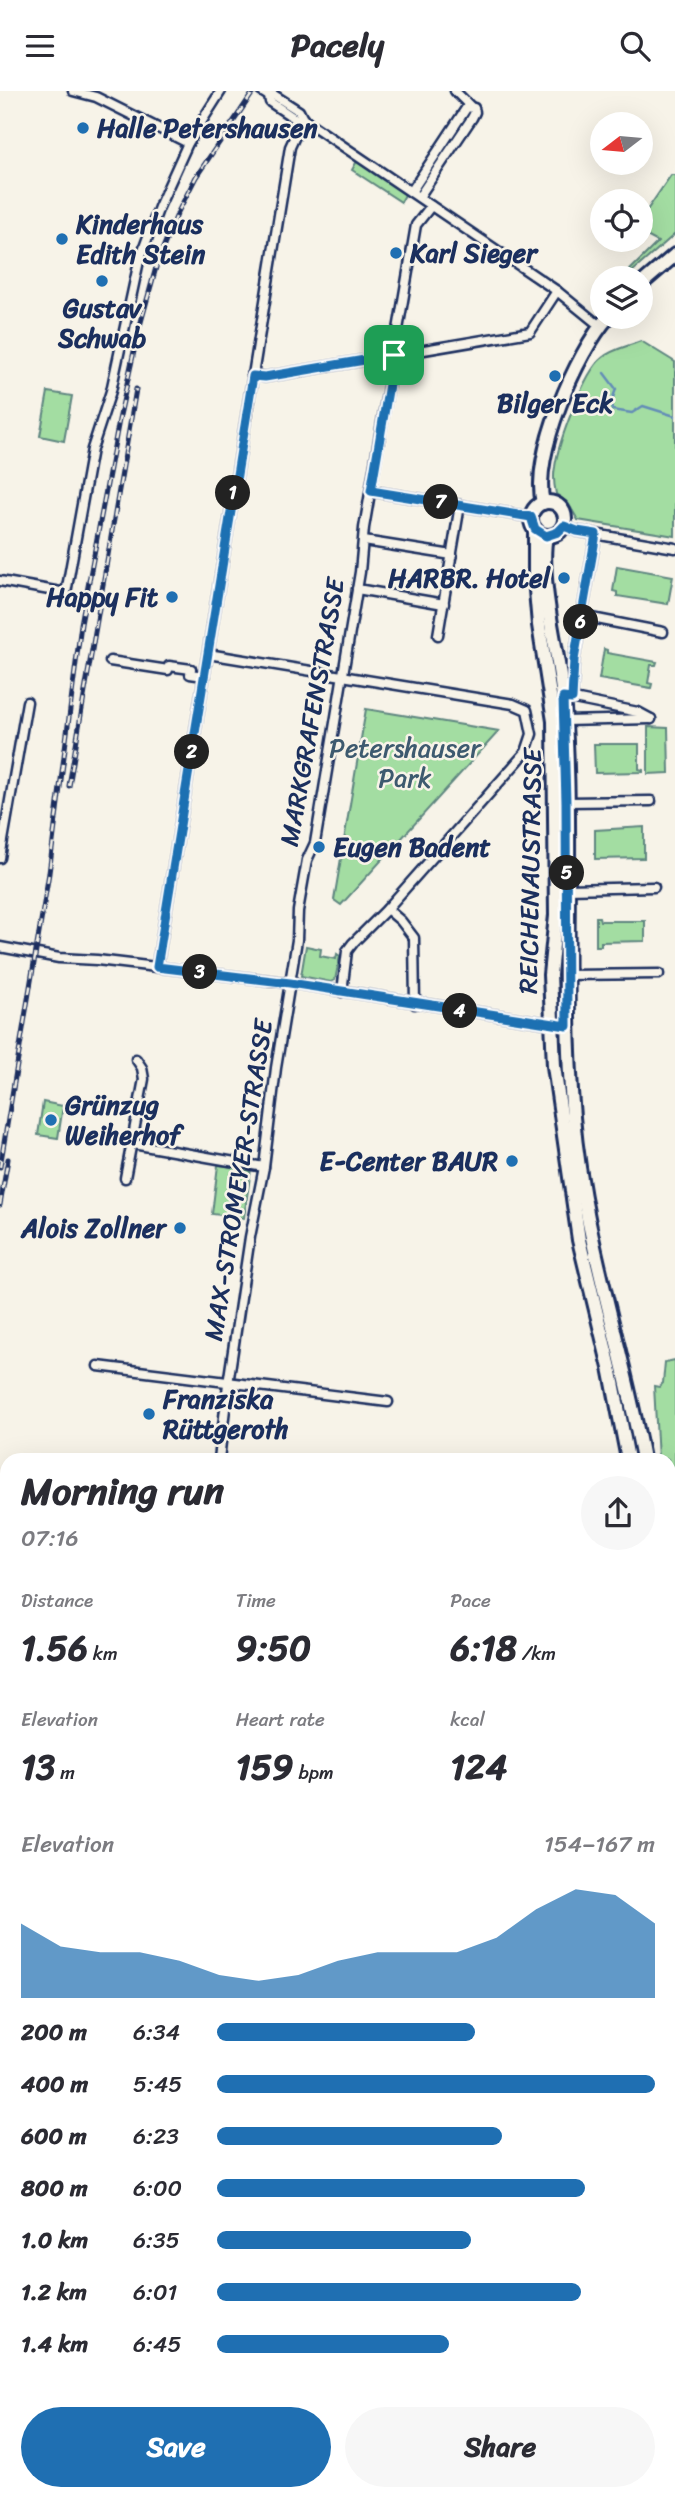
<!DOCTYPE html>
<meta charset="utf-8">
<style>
body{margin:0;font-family:Sriracha,sans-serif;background:#f7f7f7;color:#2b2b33;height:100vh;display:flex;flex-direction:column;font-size:26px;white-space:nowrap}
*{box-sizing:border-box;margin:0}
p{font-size:23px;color:#7c7c81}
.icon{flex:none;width:38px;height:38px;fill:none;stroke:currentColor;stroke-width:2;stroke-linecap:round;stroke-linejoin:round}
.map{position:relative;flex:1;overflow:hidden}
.sheet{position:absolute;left:0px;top:1362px;width:676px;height:1048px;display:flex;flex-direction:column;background:#fff;border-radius:21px 21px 0 0;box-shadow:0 7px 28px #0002}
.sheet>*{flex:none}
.needle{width:46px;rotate:254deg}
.tools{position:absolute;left:590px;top:21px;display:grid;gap:14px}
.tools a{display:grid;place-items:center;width:63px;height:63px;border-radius:50%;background:#fff;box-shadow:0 7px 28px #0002;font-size:35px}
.pin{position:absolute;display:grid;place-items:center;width:60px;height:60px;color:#fff;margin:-30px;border-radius:14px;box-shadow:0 4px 10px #0006}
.km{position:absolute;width:35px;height:35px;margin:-18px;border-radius:50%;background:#222;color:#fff;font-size:19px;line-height:35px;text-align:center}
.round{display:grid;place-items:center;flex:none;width:74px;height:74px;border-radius:37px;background:#f7f7f7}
.head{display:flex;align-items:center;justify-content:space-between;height:119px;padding:0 21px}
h1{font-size:38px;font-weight:700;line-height:52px}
.metrics{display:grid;grid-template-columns:repeat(3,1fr);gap:10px;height:119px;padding:7px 21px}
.metrics div{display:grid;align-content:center}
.metrics b{font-size:35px;font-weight:700}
.metrics small{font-size:19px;font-weight:400}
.metrics p{font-size:19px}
.chart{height:196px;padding:14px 21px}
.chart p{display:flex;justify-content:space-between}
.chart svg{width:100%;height:126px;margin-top:7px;fill:#1f6fb2;opacity:.7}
.action{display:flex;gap:14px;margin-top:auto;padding:14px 21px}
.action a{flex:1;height:80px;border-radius:42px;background:#1f6fb2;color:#fff;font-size:28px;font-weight:700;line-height:80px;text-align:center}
.action a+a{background:#f7f7f7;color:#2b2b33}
ul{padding:0 21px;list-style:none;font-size:23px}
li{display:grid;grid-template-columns:112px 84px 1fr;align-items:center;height:52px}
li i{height:18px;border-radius:9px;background:#1f6fb2}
header{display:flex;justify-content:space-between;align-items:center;height:91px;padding:0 21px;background:#fff;font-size:32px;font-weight:700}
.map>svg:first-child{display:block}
.green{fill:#a3dda2;stroke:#5f8680;stroke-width:2}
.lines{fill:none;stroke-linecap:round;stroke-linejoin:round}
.stream{stroke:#648db7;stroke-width:2.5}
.minor-casing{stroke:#1b2f5e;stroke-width:13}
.primary-casing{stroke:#1b2f5e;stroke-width:18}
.minor{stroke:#f7f3e8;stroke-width:8}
.primary{stroke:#f7f3e8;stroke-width:12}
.rail-casing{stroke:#1b2f5e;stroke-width:5}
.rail{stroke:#f7f3e8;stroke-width:2.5;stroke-dasharray:8;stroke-linecap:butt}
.route-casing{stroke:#fff;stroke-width:14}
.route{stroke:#1f6fb2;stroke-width:9}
.poi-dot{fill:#1f6fb2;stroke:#f7f3e8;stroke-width:2.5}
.labels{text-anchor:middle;stroke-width:5;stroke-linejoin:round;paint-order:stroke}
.poi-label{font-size:26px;font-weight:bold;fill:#1b2f5e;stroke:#f7f3e8;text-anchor:start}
.street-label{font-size:26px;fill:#1b2f5e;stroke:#f7f3e8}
.park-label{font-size:26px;fill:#3d5a6f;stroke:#f7f3e8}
</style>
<header><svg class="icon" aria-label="menu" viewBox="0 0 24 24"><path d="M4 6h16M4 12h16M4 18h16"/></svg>Pacely<svg class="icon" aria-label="search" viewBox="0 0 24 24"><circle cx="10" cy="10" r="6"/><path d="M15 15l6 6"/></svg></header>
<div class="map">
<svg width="675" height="2409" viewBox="0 0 675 2409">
<rect width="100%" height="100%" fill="#f7f3e8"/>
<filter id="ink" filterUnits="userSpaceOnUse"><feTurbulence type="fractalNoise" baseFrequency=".0143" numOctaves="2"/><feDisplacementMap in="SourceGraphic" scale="14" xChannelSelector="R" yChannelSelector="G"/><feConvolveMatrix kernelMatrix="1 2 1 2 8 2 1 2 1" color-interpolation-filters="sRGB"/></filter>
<g filter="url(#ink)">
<g class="green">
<polygon points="357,70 406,102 401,111 352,79"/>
<polygon points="671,84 675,84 675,143 632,181 630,179 658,151 641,142 646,131 641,128"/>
<path d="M641 250 675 271V445L578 429 568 412 556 403C554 394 553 385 555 376 558 353 584 281 602 267 612 258 629 255 641 250Z"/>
<polygon points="48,301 72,305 64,350 40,345"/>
<polygon points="617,475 673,485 668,513 617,505 617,501 613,500"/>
<polygon points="604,558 607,559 607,562 657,571 656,574 651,574 648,592 652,593 651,597 599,588"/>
<polygon points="366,618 499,640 341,814 334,809"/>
<polygon points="648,636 668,637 669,682 648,683"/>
<polygon points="594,653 639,653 639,678 643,679 643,681 595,682"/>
<polygon points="644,736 644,767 595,768 595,739"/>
<polygon points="596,826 599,826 600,830 645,830 645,850 601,851 601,855 596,855"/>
<polygon points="306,855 321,858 320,865 336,868 337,863 340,865 335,889 331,891 301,885"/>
<polygon points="43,1011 63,1015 58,1047 38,1044"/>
<polygon points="218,1074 251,1078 244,1127 212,1123"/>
<polygon points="675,1269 675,1397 669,1398 668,1368 658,1368 654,1295 659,1296 663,1292 665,1271"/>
<polygon points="675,1905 675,2031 668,2030 669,1906"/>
</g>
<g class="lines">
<polyline class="stream" points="604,282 616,298 611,312 612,319 632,322 643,315 675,325"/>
<defs>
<g id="minor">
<polyline points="73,0 96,6 188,52"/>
<polyline points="261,0 269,5 274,4 299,20 303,28"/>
<polyline points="455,0 470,15"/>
<polyline points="269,5 270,11 297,29 303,28 557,200 600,235"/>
<polyline points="411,101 467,16 474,17 475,21 472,27 419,106"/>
<polyline points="252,284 265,286 530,241 557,200"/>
<polyline points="371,400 531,426"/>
<polyline points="563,435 577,440 675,457"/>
<polyline points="364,450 452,464"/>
<polyline points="0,490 66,502 92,358 111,300 139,170 159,116 188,52 221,0"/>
<polyline points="357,498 444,513"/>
<polyline points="582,525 663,541"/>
<polyline points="438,544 460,414"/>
<polyline points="208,563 513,613 527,619 532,643 526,661 387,818 353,852 347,860 342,901"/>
<polyline points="110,570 168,579 169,575 191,578 190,583 204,585"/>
<polyline points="569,607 638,621 651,628"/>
<polyline points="572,608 574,569 596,443"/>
<polyline points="564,630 651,628"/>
<polyline points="566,711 651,710"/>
<polyline points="0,767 27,611"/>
<polyline points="567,798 654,796"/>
<polyline points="387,818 401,830 414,847 415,913"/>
<polyline points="0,856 59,867 97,869 291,892 567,935"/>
<polyline points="157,876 290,56 303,28"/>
<polyline points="567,884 659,883"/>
<polyline points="133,1053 264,1076"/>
<polyline points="125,1087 144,988 142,977 136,968"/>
<polyline points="98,1275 388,1311"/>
<polyline points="219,1368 228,1293 250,1146 264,1076 276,977 297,849 298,820 307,769 315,752 360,481 364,437 416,134 431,115"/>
<polyline points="0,1730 7,1730"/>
<polyline points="3,1862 7,1857"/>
<polyline points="0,1890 7,1899"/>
<polyline points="668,2036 675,2037"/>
<polyline points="668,2045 675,2046"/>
<polyline points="0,2229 7,2230"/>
<polyline points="0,2380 7,2381"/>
<polyline points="0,2408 9,2409"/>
<polyline points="48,2409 49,2403"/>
<polyline points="290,2409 291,2403"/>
</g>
<g id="primary">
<polyline points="640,194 675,164"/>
<circle cx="548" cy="428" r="17"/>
<path d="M543 412C531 365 577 261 608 226"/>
<polyline points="535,438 535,488 539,534 554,630 556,824 550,884 554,975 579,1149 611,1281 628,1368"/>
<path d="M546 445C543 459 544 473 545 487 548 531 561 574 564 618 574 754 561 890 573 1026 583 1143 622 1254 643 1368"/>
<polyline points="668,1472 675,1471"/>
<polyline points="668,1481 675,1480"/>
<polyline points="668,1496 675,1495"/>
<polyline points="544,2409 545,2403"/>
<polyline points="559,2409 561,2403"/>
</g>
</defs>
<use href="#minor" class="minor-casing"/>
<use href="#primary" class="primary-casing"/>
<use href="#minor" class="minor"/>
<use href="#primary" class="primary"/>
<defs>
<g id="rail">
<polyline points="69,695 136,298"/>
<polyline points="0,1076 49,782 81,533 119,329 138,242 158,169 178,121 196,86 254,0"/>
<polyline points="0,1114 8,1068"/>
</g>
</defs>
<use href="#rail" class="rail-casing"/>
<use href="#rail" class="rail"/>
</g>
</g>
<g class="lines" filter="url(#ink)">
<defs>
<polygon id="route" points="394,264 371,400 531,426 535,438 546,445 558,441 564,435 577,440 596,443 574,569 572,608 563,607 566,711 567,935 290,892 157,876 253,285 265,286"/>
</defs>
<use href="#route" class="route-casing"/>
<use href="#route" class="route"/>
</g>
<g class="poi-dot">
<circle cx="83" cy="37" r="7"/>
<circle cx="62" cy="148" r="7"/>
<circle cx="396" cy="162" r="7"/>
<circle cx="102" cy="190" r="7"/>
<circle cx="555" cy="285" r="7"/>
<circle cx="564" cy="487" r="7"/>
<circle cx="172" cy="506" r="7"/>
<circle cx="319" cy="756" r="7"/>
<circle cx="51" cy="1029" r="7"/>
<circle cx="512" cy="1070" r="7"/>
<circle cx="180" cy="1137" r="7"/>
<circle cx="149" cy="1323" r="7"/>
</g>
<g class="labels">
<g class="poi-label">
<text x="97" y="46">Halle Petershausen</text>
<text x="76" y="142">Kinderhaus<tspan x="76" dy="30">Edith Stein</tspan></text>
<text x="410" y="171">Karl Sieger</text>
<text x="102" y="226" text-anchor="middle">Gustav<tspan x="102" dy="30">Schwab</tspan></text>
<text x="555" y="321" text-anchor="middle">Bilger Eck</text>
<text x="550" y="496" text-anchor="end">HARBR. Hotel</text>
<text x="158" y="515" text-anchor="end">Happy Fit</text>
<text x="333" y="765">Eugen Badent</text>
<text x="65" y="1023">Grünzug<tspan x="65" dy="30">Weiherhof</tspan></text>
<text x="498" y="1079" text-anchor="end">E-Center BAUR</text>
<text x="166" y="1146" text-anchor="end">Alois Zollner</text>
<text x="163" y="1317">Franziska<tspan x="163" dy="30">Rüttgeroth</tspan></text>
</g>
<g class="street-label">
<text transform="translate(312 621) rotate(-80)" y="9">MARKGRAFENSTRASSE</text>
<text transform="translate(530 780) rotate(-89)" y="9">REICHENAUSTRASSE</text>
<text transform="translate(238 1089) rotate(-81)" y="9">MAX-STROMEYER-STRASSE</text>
</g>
<g class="park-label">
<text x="405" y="666">Petershauser<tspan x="405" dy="30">Park</tspan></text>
</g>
</g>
</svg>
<div class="tools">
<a><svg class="needle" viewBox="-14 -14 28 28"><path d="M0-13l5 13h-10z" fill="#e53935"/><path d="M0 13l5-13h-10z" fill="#7c7c81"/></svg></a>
<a><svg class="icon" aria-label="locate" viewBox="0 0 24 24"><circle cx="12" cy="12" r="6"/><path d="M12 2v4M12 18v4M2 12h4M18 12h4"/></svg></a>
<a><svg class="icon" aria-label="layers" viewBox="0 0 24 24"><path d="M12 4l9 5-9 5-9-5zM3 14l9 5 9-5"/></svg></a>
</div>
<div class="pin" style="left:394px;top:264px;background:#1e9e55"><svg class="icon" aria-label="arrive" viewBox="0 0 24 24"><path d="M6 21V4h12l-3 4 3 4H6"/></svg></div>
<b class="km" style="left:233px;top:402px">1</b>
<b class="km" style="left:192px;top:661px">2</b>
<b class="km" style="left:200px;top:881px">3</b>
<b class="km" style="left:460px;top:920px">4</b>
<b class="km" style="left:567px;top:782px">5</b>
<b class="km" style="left:581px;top:531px">6</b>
<b class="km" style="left:441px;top:411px">7</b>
<section class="sheet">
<div class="head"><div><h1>Morning run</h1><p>07:16</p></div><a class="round"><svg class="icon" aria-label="share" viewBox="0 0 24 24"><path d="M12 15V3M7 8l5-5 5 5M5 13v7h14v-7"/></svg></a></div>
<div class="metrics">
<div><p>Distance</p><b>1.56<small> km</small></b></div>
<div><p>Time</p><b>9:50</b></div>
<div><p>Pace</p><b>6:18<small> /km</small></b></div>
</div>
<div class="metrics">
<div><p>Elevation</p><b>13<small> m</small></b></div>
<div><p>Heart rate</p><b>159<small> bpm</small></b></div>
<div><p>kcal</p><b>124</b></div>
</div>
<div class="chart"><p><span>Elevation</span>154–167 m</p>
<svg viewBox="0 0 160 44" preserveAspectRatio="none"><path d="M0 44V18L10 26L20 28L30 28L40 31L50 36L60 38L70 36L80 31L90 28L100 28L110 28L120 23L130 13L140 6L150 8L160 18V44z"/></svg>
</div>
<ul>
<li><b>200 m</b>6:34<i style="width:59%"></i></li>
<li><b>400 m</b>5:45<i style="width:100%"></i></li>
<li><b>600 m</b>6:23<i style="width:65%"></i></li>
<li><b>800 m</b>6:00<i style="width:84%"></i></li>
<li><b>1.0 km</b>6:35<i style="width:58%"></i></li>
<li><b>1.2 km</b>6:01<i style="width:83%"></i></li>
<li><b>1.4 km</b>6:45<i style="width:53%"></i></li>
</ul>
<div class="action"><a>Save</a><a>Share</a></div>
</section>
</div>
